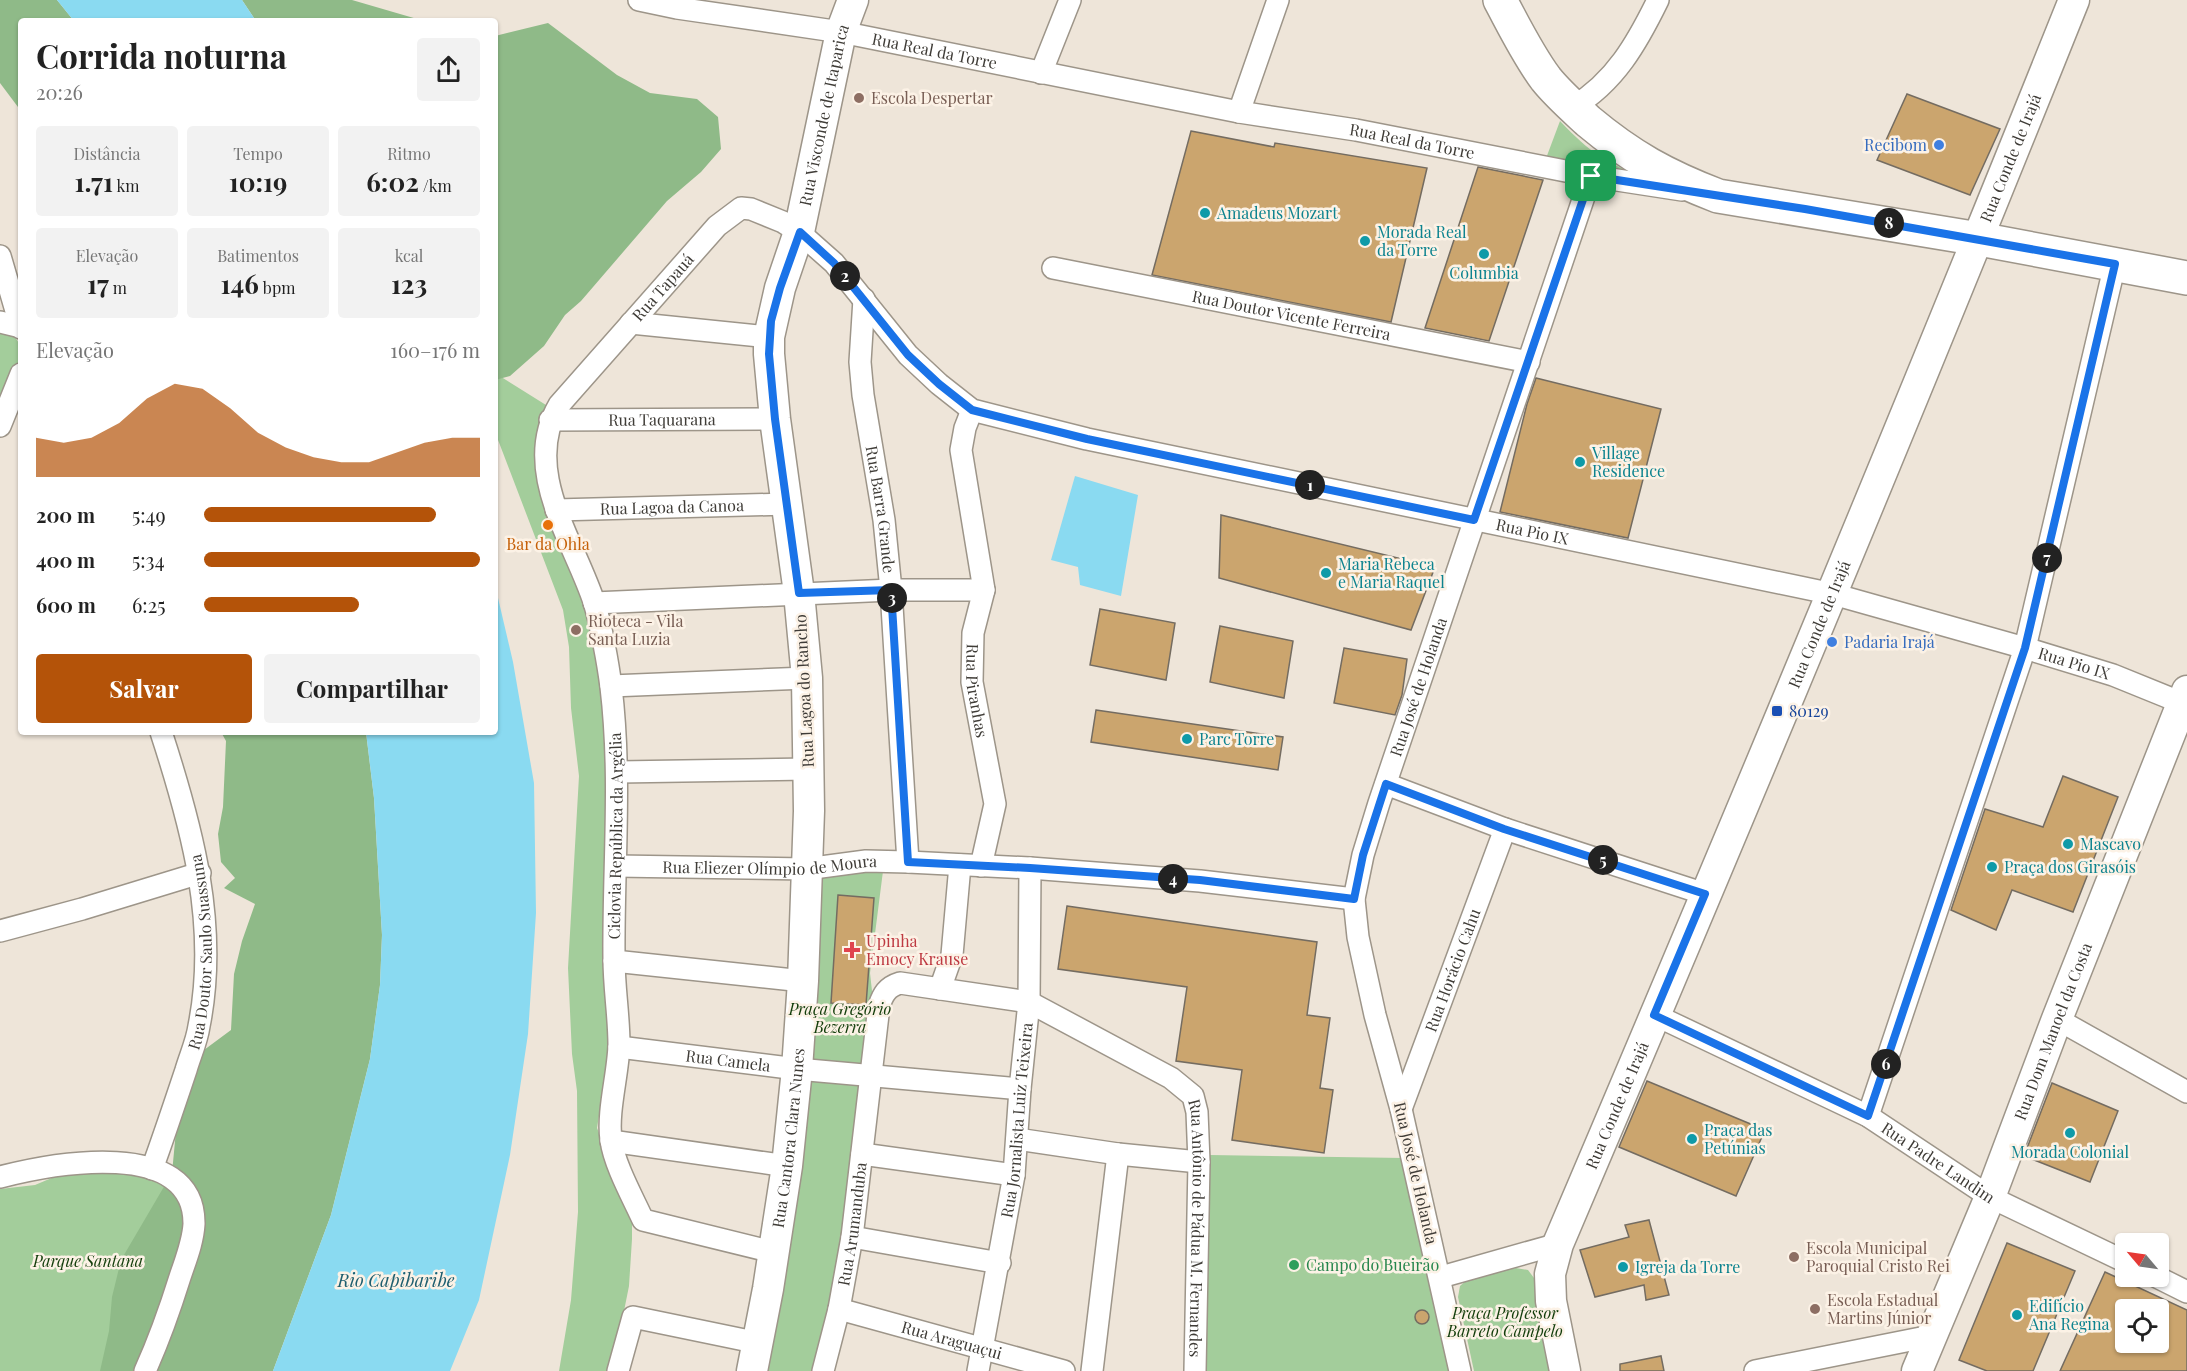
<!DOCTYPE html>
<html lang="pt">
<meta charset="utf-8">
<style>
body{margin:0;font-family:"Playfair Display",serif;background:#f2f2f2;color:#222;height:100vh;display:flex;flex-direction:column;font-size:22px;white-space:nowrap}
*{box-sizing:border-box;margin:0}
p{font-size:20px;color:#767676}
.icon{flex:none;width:33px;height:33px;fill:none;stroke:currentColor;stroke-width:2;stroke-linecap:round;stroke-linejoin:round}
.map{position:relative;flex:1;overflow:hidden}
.details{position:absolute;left:18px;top:18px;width:480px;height:717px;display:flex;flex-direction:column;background:#fff;border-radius:6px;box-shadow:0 2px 4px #0004}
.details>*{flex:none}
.needle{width:39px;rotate:299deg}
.tools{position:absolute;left:2115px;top:1233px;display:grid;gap:12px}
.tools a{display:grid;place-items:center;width:54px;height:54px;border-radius:6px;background:#fff;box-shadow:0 2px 4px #0004;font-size:30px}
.pin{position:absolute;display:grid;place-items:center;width:51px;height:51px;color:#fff;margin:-26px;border-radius:12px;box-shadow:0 3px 9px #0006}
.km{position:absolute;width:30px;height:30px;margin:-15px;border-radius:50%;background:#222;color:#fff;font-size:16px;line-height:30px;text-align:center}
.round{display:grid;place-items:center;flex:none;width:63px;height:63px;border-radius:6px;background:#f2f2f2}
.headline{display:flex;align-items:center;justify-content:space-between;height:102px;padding:0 18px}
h1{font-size:33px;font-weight:700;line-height:45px}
.stats{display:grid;grid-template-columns:repeat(3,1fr);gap:9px;height:102px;padding:6px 18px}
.stats div{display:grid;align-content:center;border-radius:6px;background:#f2f2f2;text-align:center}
.stats b{font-size:26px;font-weight:700}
.stats small{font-size:16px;font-weight:400}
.stats p{font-size:16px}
.chart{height:168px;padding:12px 18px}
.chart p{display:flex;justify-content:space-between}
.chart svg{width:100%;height:108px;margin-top:6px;fill:#b45309;opacity:.7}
.action{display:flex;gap:12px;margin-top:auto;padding:12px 18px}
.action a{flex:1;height:69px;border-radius:6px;background:#b45309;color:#fff;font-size:24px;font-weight:700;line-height:69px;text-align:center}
.action a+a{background:#f2f2f2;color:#222}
ul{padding:0 18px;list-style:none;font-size:20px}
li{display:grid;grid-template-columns:96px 72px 1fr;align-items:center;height:45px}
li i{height:15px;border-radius:8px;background:#b45309}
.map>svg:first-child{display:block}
.green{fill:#a3cd9b}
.forest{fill:#8fba88}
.water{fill:#8adaf1}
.building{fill:#cba56e;stroke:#746c61;stroke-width:1.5;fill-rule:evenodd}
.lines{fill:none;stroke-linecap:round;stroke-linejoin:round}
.street-casing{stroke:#9d9589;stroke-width:24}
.secondary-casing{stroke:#9d9589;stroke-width:33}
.primary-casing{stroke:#9d9589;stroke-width:36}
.street{stroke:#fff;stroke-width:21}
.secondary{stroke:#fff;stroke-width:30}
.primary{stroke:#fff;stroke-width:33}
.route-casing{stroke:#fff;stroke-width:12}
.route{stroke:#1a73e8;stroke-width:8}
.education-dot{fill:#8d6e63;stroke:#fcf2e6;stroke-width:2}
.shop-dot{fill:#3f7fe0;stroke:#fcf2e6;stroke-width:2}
.culture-dot{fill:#0f9aa8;stroke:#fcf2e6;stroke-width:2}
.food-dot{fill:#e8710a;stroke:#fcf2e6;stroke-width:2}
.transit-dot{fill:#1a4fb4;stroke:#fcf2e6;stroke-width:2}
.health-dot{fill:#e0444e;stroke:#fcf2e6;stroke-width:2}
.leisure-dot{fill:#2e9e5b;stroke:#fcf2e6;stroke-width:2}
.labels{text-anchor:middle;stroke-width:5;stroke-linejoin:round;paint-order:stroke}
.street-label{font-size:16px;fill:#3f3c37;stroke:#fcf2e6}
.education-label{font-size:16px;fill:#785e54;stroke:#fcf2e6;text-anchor:start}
.shop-label{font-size:16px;fill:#366cbe;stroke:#fcf2e6;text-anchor:end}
.culture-label{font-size:16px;fill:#0d838f;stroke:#fcf2e6;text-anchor:start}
.food-label{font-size:16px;fill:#c56008;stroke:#fcf2e6}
.transit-label{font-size:16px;fill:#164399;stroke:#fcf2e6;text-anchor:start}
.health-label{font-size:16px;fill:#be3a42;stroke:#fcf2e6;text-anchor:start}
.park-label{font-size:16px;font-style:italic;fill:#123d0a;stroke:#fcf2e6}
.leisure-label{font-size:16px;fill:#27864d;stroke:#fcf2e6;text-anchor:start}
.water-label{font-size:18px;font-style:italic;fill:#1e5e6f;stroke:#fcf2e6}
</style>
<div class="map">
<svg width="2187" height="1371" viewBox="0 0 2187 1371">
<rect width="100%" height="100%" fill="#eee5d9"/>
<g class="green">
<path d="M1560 121C1590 153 1607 163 1647 179L1545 161Z"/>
<polygon points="0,327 10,330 21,346 20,357 0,413"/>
<polygon points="495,373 546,405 563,551 603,651 609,703 610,1048 597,1128 632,1213 632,1239 629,1286 612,1371 559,1371 571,1300 578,1212 577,1091 572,1054 568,968 579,776 571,708 569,647 563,610 495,432"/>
<polygon points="883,871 870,973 872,991 858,1157 821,1371 764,1371 820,878 827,872"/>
<polygon points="1210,1155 1404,1158 1450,1371 1206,1371"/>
<polygon points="85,1164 126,1167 180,1190 139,1371 0,1371 0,1189 35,1185"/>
<polygon points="1516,1268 1528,1270 1537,1282 1556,1371 1474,1371 1458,1297 1460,1286 1468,1279"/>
</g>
<g class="forest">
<polygon points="0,0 57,0 74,21 21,21 21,111 0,83"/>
<polygon points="242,0 352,0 424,21 256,21"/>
<polygon points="548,23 617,75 650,93 697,99 718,117 721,149 701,172 667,201 581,301 565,315 544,346 510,376 495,380 495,36"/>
<polygon points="221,732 366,732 374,798 382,935 380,985 370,1059 331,1215 273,1371 100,1371 109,1331 112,1297 121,1260 172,1173 179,1099 177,1070 231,1030 234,974 242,941 255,904 224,888 235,878 221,862 218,834 223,807 226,741"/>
</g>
<g class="water">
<polygon points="57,0 242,0 256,21 74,21"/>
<polygon points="1075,476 1138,495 1121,596 1080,585 1078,567 1051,560"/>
<polygon points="495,585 513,662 534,783 536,913 528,1034 510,1155 479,1300 450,1371 273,1371 331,1215 370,1059 380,985 382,935 374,798 366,732 495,732"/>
</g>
<g class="building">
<polygon points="1907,94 2000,129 1970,195 1877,160"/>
<polygon points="1191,131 1274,147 1275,143 1427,168 1391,322 1152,275"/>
<polygon points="1478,167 1543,180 1489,341 1425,328"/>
<polygon points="1536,378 1661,409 1628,538 1500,512 1527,404"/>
<polygon points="1221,515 1435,567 1411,630 1219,578"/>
<polygon points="1100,609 1175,623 1166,680 1090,665"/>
<polygon points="1220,626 1293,641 1284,698 1210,682"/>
<polygon points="1344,648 1407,659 1402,695 1395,715 1334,703"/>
<polygon points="1096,710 1283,737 1278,770 1091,742"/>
<polygon points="2063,776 2118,797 2073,912 2012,890 1996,930 1951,910 1985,809 2043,827"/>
<polygon points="838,895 874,898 866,1005 831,1003"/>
<polygon points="1067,906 1317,942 1307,1015 1330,1018 1320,1088 1333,1090 1324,1153 1232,1140 1242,1070 1176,1061 1187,987 1058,969"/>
<polygon points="1647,1081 1765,1130 1736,1196 1619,1147"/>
<polygon points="2052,1083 2118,1111 2090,1182 2024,1156"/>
<polygon points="1649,1220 1669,1295 1646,1300 1644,1285 1595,1297 1580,1250 1629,1237 1625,1225"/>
<polygon points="2007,1243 2075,1271 2033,1371 1987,1371 1959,1360"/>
<path d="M2105 1272 2187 1310V1371H2060ZM2126 1310H2158V1342H2126Z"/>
<circle cx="1422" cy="1317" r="7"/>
<polygon points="1661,1356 1664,1371 1620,1371 1620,1364"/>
</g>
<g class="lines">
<defs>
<g id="street">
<path id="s1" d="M639 0 677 8 841 32 1239 112 1356 130 1591 176 1682 190"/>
<polyline points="1041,73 1070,0"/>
<path d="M1573 107C1615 82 1637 43 1658 0"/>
<polyline points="1239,112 1278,0"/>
<polyline points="0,256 21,328"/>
<path id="s2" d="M1053 268 1529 362"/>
<path id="s3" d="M864 299 860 362 863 395 884 520 891 590 908 862"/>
<polyline points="0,322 21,327"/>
<polyline points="631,323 769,337"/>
<path id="s4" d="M972 410 965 428 961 450 984 590 973 633 972 682 995 804 981 866"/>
<path id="s5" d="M550 420 775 419"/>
<polyline points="0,426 21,374"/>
<path id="s6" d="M556 510 787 504"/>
<polyline points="594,603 891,590 984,590"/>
<polyline points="611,686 807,678"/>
<polyline points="618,772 808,769"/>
<polyline points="1386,784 1505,829 1705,894"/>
<path id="s7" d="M616 866 806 869 866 861 908 862 1030 868 1200 881 1354 899"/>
<polyline points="0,931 82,909 200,873"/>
<polyline points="614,961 803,981"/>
<polyline points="940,989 952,955 960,865"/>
<path id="s8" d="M1655 1015 1868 1116 1990 1197 2126 1262"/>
<polyline points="2057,1019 2187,1092"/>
<path id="s9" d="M619 1047 797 1069 1020 1089"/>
<path id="s10" d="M1401 1109 1505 829"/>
<polyline points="1868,1116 2025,648 2115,264"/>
<polyline points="1017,1139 1118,1154 1199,1162"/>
<polyline points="611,1141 787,1166"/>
<polyline points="862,1154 1014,1175"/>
<path id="s11" d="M152 1169C164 1136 175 1103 186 1070 190 1056 197 1041 199 1026 219 926 192 827 161 732"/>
<path d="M0 1177C51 1164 195 1136 194 1224 193 1242 186 1259 180 1277 170 1309 159 1340 145 1371"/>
<polyline points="852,1237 1000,1263"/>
<path id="s12" d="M773 1252 643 1220C633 1198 614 1164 611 1140 607 1112 618 1075 619 1045 619 1016 614 988 614 959 613 868 622 779 611 687 608 663 601 625 594 602 574 541 521 470 559 405L717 226 741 208 751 209 783 222 799 232 834 263 908 355 939 384 972 410 1087 439 1833 594 2025 648 2113 675 2187 705"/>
<polyline points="2155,1276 2187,1292"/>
<polyline points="1441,1277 1558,1244"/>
<path id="s13" d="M839 1309 1064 1371"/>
<polyline points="618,1371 633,1317 759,1343"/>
<path id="s14" d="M823 1371 839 1309 852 1237 879 1006C883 994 887 987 900 983L1029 1002 1171 1078 1193 1096 1197 1112 1199 1162 1195 1371"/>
<path id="s15" d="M978 1371 1014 1175 1020 1089 1029 1002 1030 868"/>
<polyline points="1092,1371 1118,1154"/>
<path id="s16" d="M1460 1371 1401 1109 1375 1015 1358 937 1354 899 1363 855 1379 803 1591 176"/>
<polyline points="1755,1371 1931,1336"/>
</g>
<g id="secondary">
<path id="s17" d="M752 1371 768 1289 787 1166 797 1069 803 981 809 811 807 678 799 593 775 419 769 354V337L780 288 799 232 841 32 853 0"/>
<path id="s18" d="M1565 1371 1551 1301 1550 1274 1558 1244C1734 831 1907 417 2074 0"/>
<path id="s19" d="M1917 1371 1990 1197 2057 1019 2187 691"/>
</g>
<path id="primary" d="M1500 0C1514 26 1528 55 1546 79 1558 94 1574 108 1588 121 1631 157 1666 176 1718 196L1979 239 2187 278"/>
</defs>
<use href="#street" class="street-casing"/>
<use href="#secondary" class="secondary-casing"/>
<use href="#primary" class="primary-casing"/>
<use href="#street" class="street"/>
<use href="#secondary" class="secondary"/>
<use href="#primary" class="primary"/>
</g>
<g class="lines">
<defs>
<polygon id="route" points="1591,176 1805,209 2115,264 2025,648 1868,1116 1654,1015 1705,894 1504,829 1386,784 1363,855 1354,899 1200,880 1030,868 908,862 891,590 799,593 775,419 769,354 771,321 780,288 800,232 834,263 908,355 939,384 972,410 1087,439 1474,520"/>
</defs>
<use href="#route" class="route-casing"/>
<use href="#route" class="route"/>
</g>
<g class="education-dot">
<circle cx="859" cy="98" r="6"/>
<circle cx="576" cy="630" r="6"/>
<circle cx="1794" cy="1257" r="6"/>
<circle cx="1815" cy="1309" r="6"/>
</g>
<g class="shop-dot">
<circle cx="1939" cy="145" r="6"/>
<circle cx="1832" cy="642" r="6"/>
</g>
<g class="culture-dot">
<circle cx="1205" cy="213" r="6"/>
<circle cx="1365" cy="241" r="6"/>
<circle cx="1484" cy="254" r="6"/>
<circle cx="1580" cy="462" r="6"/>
<circle cx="1326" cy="573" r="6"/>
<circle cx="1187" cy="739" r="6"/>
<circle cx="2068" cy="844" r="6"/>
<circle cx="1992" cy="867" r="6"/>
<circle cx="2070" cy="1133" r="6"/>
<circle cx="1692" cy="1139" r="6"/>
<circle cx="1623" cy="1267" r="6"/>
<circle cx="2017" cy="1315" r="6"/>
</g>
<circle class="food-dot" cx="548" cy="525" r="6"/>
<rect class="transit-dot" x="1771" y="705" width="12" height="12" rx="3"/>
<path class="health-dot" d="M849 941h6v6h6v6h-6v6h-6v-6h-6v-6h6z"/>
<circle class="leisure-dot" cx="1294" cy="1265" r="6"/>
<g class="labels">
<g class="street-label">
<text dy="6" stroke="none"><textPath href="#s1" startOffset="300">Rua Real da Torre</textPath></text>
<text dy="6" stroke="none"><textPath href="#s17" startOffset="1269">Rua Visconde de Itaparica</textPath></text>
<text dy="6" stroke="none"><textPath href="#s1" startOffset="786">Rua Real da Torre</textPath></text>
<text dy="6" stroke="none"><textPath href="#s18" startOffset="1306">Rua Conde de Irajá</textPath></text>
<text dy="6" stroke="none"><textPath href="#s12" startOffset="1126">Rua Tapauá</textPath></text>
<text dy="6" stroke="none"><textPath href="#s2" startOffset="243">Rua Doutor Vicente Ferreira</textPath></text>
<text dy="6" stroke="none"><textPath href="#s5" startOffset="112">Rua Taquarana</textPath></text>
<text dy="6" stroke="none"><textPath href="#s6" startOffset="116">Rua Lagoa da Canoa</textPath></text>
<text dy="6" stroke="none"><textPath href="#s3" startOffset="212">Rua Barra Grande</textPath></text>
<text dy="6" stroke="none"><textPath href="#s12" startOffset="2124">Rua Pio IX</textPath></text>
<text dy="6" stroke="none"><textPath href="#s18" startOffset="802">Rua Conde de Irajá</textPath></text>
<text dy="6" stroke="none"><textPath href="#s12" startOffset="2682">Rua Pio IX</textPath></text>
<text dy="6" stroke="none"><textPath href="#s16" startOffset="706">Rua José de Holanda</textPath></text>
<text transform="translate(804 691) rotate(-93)" y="6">Rua Lagoa do Rancho</text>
<text dy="6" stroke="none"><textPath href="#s4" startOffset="286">Rua Piranhas</textPath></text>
<text dy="6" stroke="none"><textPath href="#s12" startOffset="525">Ciclovia República da Argélia</textPath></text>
<text dy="6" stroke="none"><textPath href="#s7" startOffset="154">Rua Eliezer Olímpio de Moura</textPath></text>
<text dy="6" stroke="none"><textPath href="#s11" startOffset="225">Rua Doutor Saulo Suassuna</textPath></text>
<text dy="6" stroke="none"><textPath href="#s10" startOffset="148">Rua Horácio Cahu</textPath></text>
<text dy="6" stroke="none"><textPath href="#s19" startOffset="366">Rua Dom Manoel da Costa</textPath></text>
<text dy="6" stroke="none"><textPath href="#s9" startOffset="110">Rua Camela</textPath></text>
<text dy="6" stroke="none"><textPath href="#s18" startOffset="280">Rua Conde de Irajá</textPath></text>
<text dy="6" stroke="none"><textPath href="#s15" startOffset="254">Rua Jornalista Luiz Teixeira</textPath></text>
<text dy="6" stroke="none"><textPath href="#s17" startOffset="236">Rua Cantora Clara Nunes</textPath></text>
<text dy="6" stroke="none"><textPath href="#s8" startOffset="320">Rua Padre Landim</textPath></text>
<text transform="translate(1416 1173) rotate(77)" y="6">Rua José de Holanda</text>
<text dy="6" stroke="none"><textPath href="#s14" startOffset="150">Rua Arumanduba</textPath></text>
<text dy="6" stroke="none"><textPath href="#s14" startOffset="855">Rua Antônio de Pádua M. Fernandes</textPath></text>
<text dy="6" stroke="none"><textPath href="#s13" startOffset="117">Rua Araguaçui</textPath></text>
</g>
<g class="education-label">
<text x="871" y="104">Escola Despertar</text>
<text x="588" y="627">Rioteca - Vila<tspan x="588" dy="18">Santa Luzia</tspan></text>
<text x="1806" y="1254">Escola Municipal<tspan x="1806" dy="18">Paroquial Cristo Rei</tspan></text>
<text x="1827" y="1306">Escola Estadual<tspan x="1827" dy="18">Martins Júnior</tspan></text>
</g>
<g class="shop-label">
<text x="1927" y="151">Recibom</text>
<text x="1844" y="648" text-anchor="start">Padaria Irajá</text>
</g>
<g class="culture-label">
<text x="1217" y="219">Amadeus Mozart</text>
<text x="1377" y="238">Morada Real<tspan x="1377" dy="18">da Torre</tspan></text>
<text x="1484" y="279" text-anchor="middle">Columbia</text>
<text x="1592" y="459">Village<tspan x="1592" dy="18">Residence</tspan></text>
<text x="1338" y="570">Maria Rebeca<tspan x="1338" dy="18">e Maria Raquel</tspan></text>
<text x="1199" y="745">Parc Torre</text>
<text x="2080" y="850">Mascavo</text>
<text x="2004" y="873">Praça dos Girasóis</text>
<text x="1704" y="1136">Praça das<tspan x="1704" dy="18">Petúnias</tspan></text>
<text x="2070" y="1158" text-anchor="middle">Morada Colonial</text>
<text x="1635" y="1273">Igreja da Torre</text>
<text x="2029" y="1312">Edifício<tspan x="2029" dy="18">Ana Regina</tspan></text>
</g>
<g class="food-label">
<text x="548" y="550">Bar da Ohla</text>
</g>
<g class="transit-label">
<text x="1789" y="717">80129</text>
</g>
<g class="health-label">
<text x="866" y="947">Upinha<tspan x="866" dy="18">Emocy Krause</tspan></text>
</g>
<g class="park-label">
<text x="840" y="1015">Praça Gregório<tspan x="840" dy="18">Bezerra</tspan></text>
<text x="88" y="1267">Parque Santana</text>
<text x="1505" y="1319">Praça Professor<tspan x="1505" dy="18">Barreto Campelo</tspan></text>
</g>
<g class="leisure-label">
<text x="1306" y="1271">Campo do Bueirão</text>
</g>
<g class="water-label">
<text x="396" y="1287">Rio Capibaribe</text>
</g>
</g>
</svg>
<div class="tools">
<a><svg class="needle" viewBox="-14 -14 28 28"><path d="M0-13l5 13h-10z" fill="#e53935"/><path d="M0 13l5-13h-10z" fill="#767676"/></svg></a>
<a><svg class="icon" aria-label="locate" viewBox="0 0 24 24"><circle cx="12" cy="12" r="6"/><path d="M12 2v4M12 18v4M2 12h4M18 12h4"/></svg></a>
</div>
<div class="pin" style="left:1591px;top:176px;background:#1e9e55"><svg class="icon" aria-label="arrive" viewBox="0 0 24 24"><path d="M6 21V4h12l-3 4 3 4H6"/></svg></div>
<b class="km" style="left:1310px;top:485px">1</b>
<b class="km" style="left:845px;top:276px">2</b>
<b class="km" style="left:892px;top:598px">3</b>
<b class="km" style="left:1173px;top:879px">4</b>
<b class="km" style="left:1603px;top:860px">5</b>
<b class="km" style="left:1886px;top:1064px">6</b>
<b class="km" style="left:2047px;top:558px">7</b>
<b class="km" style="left:1889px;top:223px">8</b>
<section class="details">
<div class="headline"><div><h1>Corrida noturna</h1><p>20:26</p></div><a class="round"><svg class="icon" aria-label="share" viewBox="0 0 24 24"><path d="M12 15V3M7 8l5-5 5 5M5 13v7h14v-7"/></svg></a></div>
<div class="stats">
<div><p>Distância</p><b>1.71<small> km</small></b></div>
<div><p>Tempo</p><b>10:19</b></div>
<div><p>Ritmo</p><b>6:02<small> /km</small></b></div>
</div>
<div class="stats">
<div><p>Elevação</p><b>17<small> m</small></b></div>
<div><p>Batimentos</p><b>146<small> bpm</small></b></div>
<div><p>kcal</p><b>123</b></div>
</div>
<div class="chart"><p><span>Elevação</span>160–176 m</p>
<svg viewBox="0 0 160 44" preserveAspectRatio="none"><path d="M0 44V28L10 30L20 28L30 22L40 12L50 6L60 8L70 16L80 26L90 32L100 36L110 38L120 38L130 34L140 30L150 28L160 28V44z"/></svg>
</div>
<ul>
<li><b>200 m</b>5:49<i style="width:84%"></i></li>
<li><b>400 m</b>5:34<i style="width:100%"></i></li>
<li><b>600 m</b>6:25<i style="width:56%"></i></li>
</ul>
<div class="action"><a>Salvar</a><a>Compartilhar</a></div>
</section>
</div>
